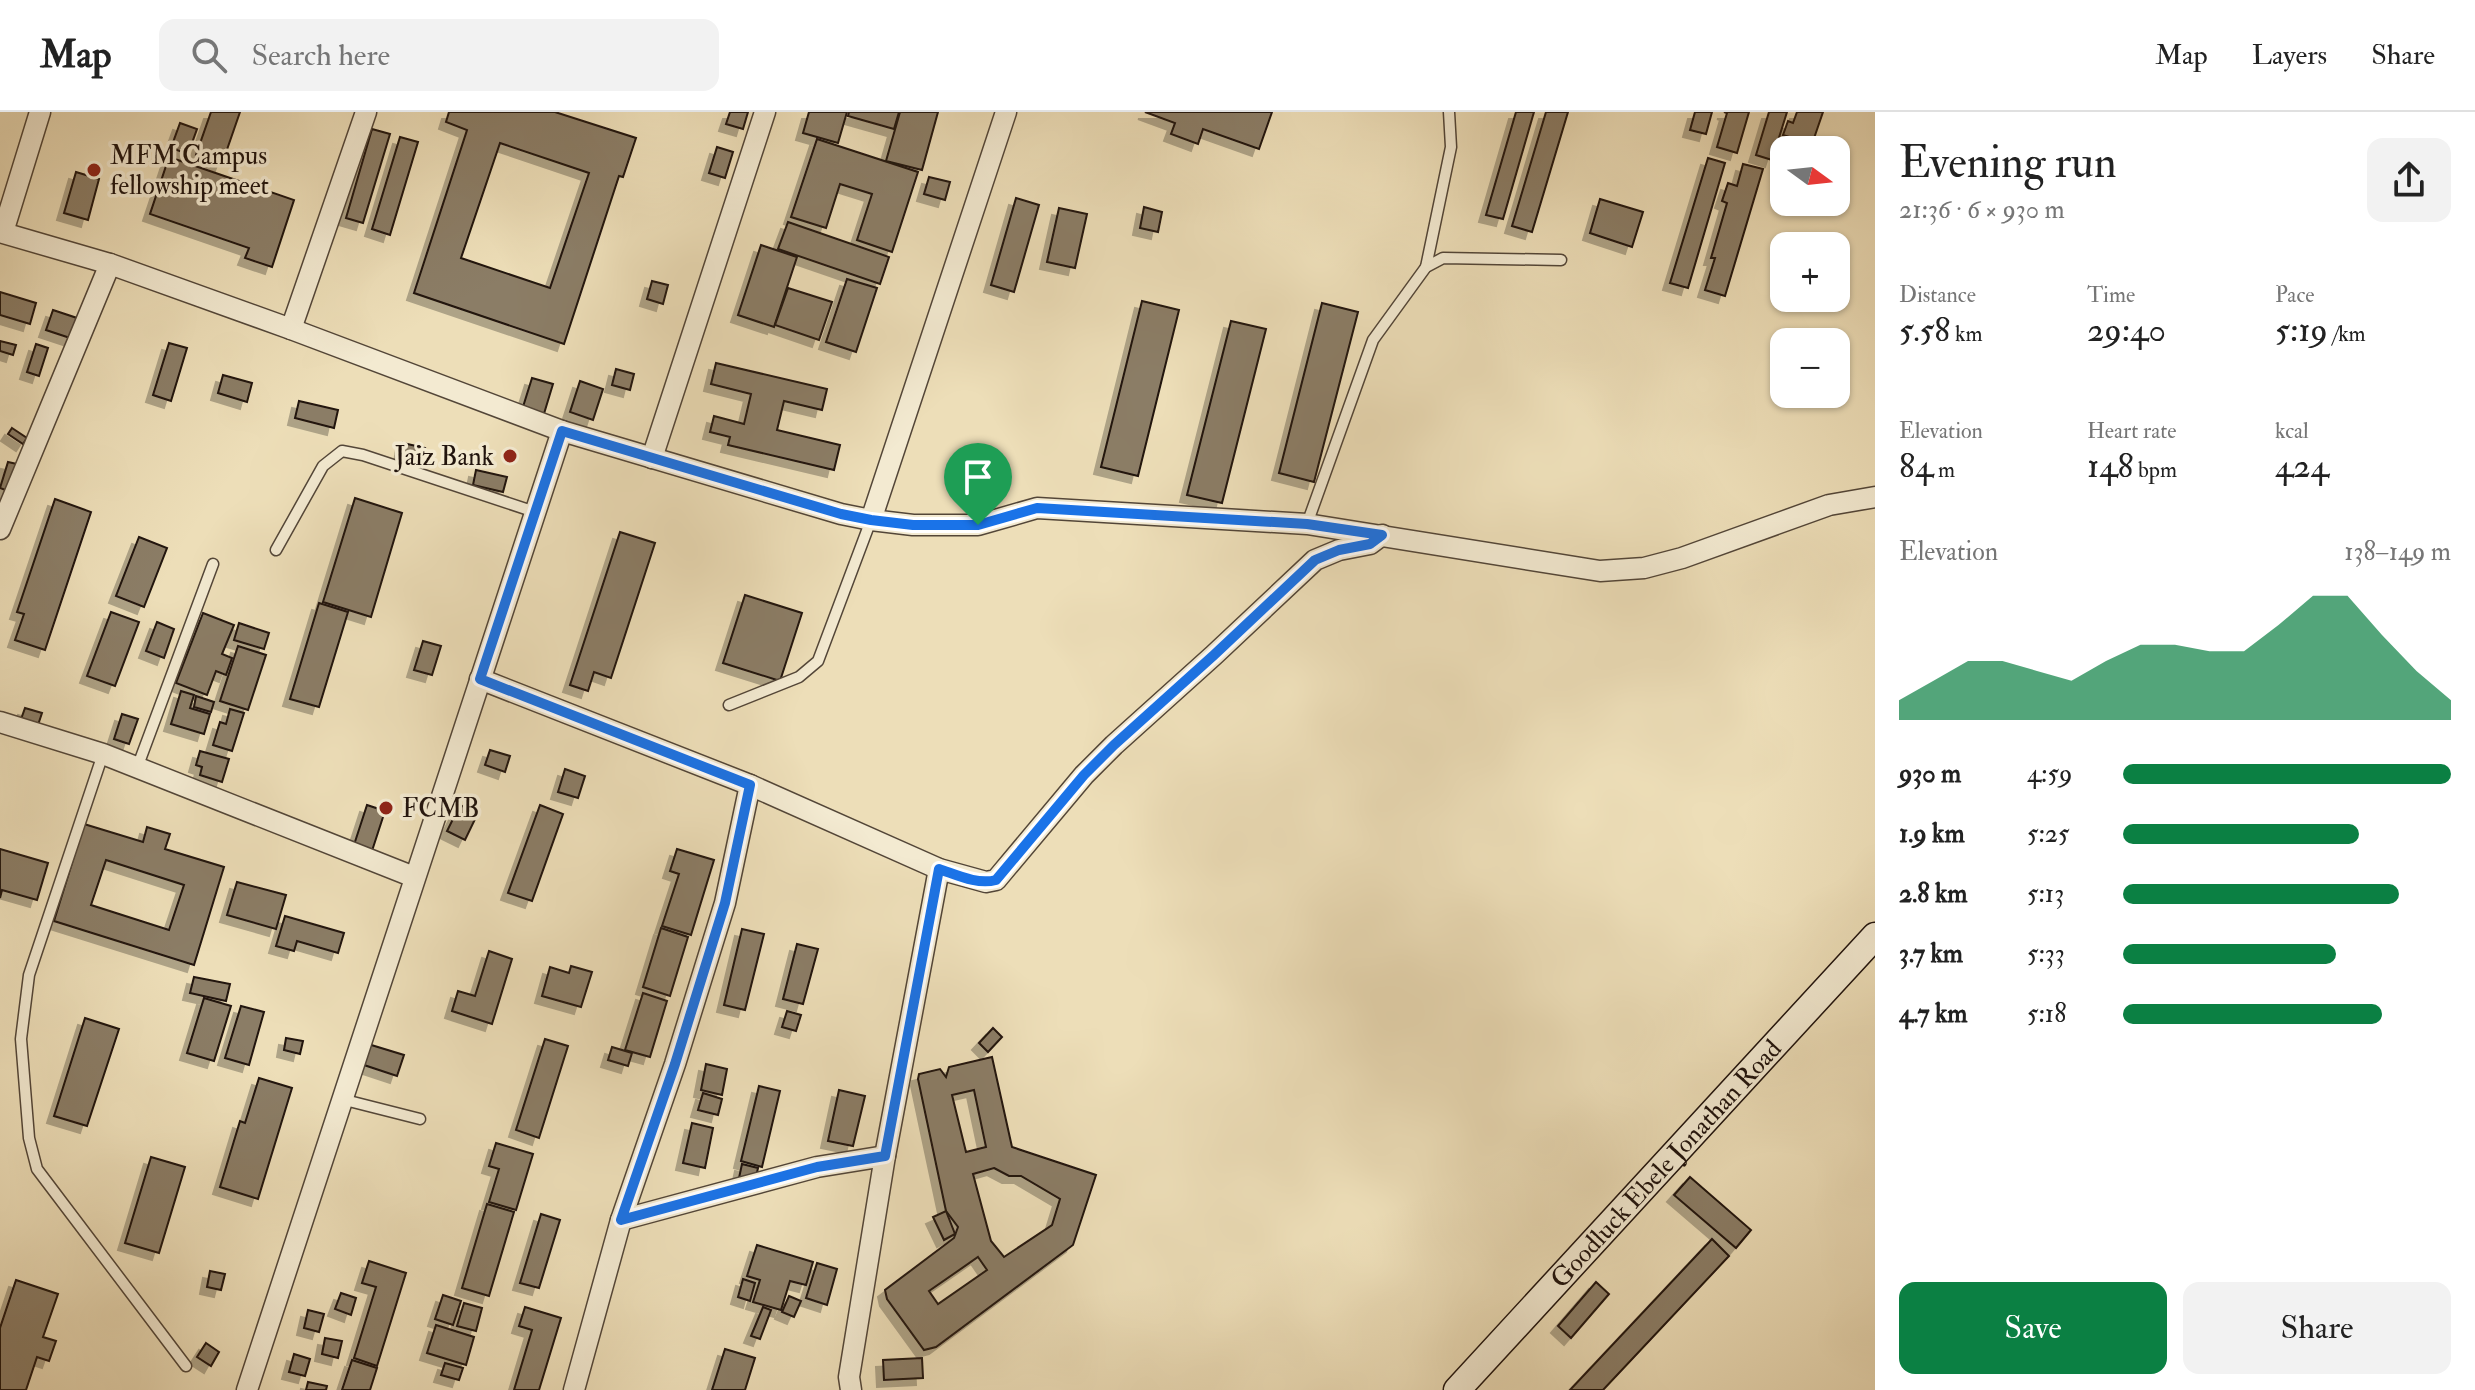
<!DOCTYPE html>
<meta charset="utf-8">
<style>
body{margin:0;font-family:"IM FELL Double Pica",serif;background:#f2f2f2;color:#222;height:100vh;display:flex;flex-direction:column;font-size:30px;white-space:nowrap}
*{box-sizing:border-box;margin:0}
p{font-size:26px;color:#767676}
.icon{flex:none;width:44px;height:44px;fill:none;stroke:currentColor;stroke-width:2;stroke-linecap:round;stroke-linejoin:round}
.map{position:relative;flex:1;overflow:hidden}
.panel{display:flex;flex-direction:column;background:#fff;width:600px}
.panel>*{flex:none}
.needle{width:52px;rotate:105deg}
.buttons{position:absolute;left:1770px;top:24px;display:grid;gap:16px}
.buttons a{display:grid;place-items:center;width:80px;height:80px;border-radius:16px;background:#fff;box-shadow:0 2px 6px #0004;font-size:40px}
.pin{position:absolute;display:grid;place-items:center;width:68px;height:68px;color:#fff;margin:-82px -34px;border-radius:50% 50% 50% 0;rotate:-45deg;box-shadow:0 0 8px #0007}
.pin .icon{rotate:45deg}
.round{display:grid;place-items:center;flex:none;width:84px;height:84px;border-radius:16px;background:#f2f2f2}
.head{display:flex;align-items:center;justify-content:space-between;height:136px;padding:0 24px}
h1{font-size:44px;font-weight:600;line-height:60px}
.metrics{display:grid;grid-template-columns:repeat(3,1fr);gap:12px;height:136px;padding:8px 24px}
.metrics div{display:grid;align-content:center}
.metrics b{font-size:34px;font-weight:600}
.metrics small{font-size:22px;font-weight:400}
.metrics p{font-size:22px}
.chart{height:224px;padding:16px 24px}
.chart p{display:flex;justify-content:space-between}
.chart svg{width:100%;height:144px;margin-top:8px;fill:#0b8043;opacity:.7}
.primary-button{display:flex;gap:16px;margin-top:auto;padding:16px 24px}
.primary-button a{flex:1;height:92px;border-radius:16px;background:#0b8043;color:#fff;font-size:32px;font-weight:600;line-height:92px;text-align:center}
.primary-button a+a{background:#f2f2f2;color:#222}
ul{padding:0 24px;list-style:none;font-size:26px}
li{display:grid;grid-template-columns:128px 96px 1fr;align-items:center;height:60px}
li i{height:20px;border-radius:10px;background:#0b8043}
header{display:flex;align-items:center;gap:48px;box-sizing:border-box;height:112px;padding:0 40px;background:#fff;border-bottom:2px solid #e0e0e0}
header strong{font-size:38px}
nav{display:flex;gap:44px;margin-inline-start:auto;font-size:28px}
.search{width:560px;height:72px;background:#f2f2f2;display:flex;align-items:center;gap:20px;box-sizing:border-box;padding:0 28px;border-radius:16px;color:#767676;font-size:30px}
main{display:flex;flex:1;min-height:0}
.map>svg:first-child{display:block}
.building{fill:#8b7d66;stroke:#20130d;stroke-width:2;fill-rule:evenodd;filter:url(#shadow)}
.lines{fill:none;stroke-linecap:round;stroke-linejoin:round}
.service-casing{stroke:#534638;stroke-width:13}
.minor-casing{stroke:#534638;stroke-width:23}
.secondary-casing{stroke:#20130d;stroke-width:29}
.service{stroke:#f3ead1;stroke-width:10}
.minor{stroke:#f3ead1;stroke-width:20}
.secondary{stroke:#f3ead1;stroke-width:26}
.route-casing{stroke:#fff;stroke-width:16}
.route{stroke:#1a73e8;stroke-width:10}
.poi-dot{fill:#8f2418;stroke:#f3ead1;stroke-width:3}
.labels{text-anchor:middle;stroke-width:7;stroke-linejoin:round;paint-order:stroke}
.poi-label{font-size:26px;fill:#20130d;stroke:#f3ead1;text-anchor:start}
.street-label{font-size:26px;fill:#20130d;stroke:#f3ead1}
</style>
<header>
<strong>Map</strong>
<div class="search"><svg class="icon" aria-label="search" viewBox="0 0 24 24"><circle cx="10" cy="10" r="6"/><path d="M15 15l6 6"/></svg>Search here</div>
<nav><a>Map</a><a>Layers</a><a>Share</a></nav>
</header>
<main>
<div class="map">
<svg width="1875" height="1278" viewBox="0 0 1875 1278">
<defs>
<filter id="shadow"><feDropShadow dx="-7" dy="7" stdDeviation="0" flood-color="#0004"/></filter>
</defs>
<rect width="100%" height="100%" fill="#eddeb8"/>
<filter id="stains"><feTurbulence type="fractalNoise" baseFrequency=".0025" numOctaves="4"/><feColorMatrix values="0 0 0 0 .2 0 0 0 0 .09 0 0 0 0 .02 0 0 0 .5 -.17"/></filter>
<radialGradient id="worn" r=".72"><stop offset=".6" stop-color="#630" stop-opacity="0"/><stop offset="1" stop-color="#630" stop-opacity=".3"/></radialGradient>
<g class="building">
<polygon points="211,0 240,0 222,52 196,43"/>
<path d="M449 0H555L636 26 623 65 619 64 564 232 414 181 467 18 446 10ZM500 31 589 61 550 176 461 146Z"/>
<polygon points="730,0 748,0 743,17 726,12"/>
<polygon points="809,0 847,0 838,31 803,21"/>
<polygon points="849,0 899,0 894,17 848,4"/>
<polygon points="900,0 938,0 922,58 886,49"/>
<polygon points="1145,0 1272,0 1259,37 1203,17 1198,32 1171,22 1175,11"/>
<polygon points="1516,0 1534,0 1503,107 1486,103"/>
<polygon points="1546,0 1568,0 1532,120 1512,114"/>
<polygon points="1695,0 1712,0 1706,22 1690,18"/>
<polygon points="1724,0 1749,0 1737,41 1717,35 1727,1"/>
<polygon points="1769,0 1787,0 1772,48 1756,43"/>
<polygon points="1797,0 1823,0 1810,38 1788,38 1792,26 1783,23 1788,9 1793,11"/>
<polygon points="180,11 197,17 188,42 171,36"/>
<polygon points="372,17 390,22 363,111 346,106"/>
<polygon points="400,25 418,30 390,123 372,117"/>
<polygon points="817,27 918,60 892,140 857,128 872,82 840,72 826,116 791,105"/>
<polygon points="717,35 733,40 725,66 709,61"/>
<polygon points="169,45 294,88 272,155 245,146 249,136 150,102"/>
<polygon points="1708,46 1725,51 1688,176 1670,171"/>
<polygon points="1743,52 1763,57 1725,184 1705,178 1715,146 1711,146 1727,91 1722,89 1728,71 1737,74"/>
<polygon points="76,60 99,67 88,108 64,101"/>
<polygon points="929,65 950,70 945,88 924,82"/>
<polygon points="1016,86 1039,93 1014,180 991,173"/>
<polygon points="1600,87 1643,100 1632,135 1590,121"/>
<polygon points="1144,95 1162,100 1158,120 1140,116"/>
<polygon points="1059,96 1087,102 1075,156 1047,150"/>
<polygon points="788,110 889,145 880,172 778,137"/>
<polygon points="761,133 797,145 774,215 738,203"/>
<polygon points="847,167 877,176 856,240 826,230"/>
<polygon points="652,169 668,173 663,192 647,187"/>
<polygon points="788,176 832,190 819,228 775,213"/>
<polygon points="0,180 36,191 30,212 0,203"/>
<polygon points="1142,189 1179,198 1138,364 1101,355"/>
<polygon points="1322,191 1358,200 1314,370 1279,361"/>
<polygon points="53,198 80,207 73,227 46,218"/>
<polygon points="1231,209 1266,217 1222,391 1187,383"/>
<polygon points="0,229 16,233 13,243 0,239"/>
<polygon points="169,231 187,236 171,289 153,283"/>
<polygon points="36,232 48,236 39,264 27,260"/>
<polygon points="716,251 827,277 822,298 784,289 777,318 840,333 834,358 728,333 730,325 710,320 714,304 744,312 751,282 711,272"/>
<polygon points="616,257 634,262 630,278 612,273"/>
<polygon points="223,263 252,271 247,290 218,281"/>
<polygon points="532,266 553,272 543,305 522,298"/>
<polygon points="580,269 603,277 593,308 570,300"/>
<polygon points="299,289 338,298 334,316 295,306"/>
<polygon points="12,316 27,326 23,332 8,322"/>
<polygon points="403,331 425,336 421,353 400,349"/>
<polygon points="8,350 17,352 8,379 0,376"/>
<polygon points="476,358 507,365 503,380 473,373"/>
<polygon points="355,386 402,401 371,505 323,490"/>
<polygon points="55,387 91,400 45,538 15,528 24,502 17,500"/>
<polygon points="620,420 655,431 611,566 594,560 588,579 570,573"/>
<polygon points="139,425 167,436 144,495 116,484"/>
<polygon points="745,483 802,501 780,569 723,551"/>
<polygon points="319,491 348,500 319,595 290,587"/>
<polygon points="111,500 139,510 115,574 87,564"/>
<polygon points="203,501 234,513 222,542 232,546 226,563 216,559 207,583 176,571"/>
<polygon points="157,510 174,517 164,546 146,539"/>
<polygon points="239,511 269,521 264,537 234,528"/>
<polygon points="423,529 441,534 432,563 414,558"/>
<polygon points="238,534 266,543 248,598 220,589"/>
<polygon points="181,579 194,583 190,596 210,602 204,622 171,612"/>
<polygon points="196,584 214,590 211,600 194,595"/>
<polygon points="25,596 42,601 36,619 19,613"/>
<polygon points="230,597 244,601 232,639 213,633 220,610 226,612"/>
<polygon points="122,602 138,607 129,632 114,627"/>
<polygon points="490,638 510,644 505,660 485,653"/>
<polygon points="200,639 229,647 222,670 200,663 202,655 196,653"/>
<polygon points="565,657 585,664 578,686 558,680"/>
<polygon points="367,693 385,699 370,745 352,739"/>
<polygon points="460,693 478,701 465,728 447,719"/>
<polygon points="540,693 563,702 532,789 508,781"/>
<path d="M84 712 143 730 147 715 170 722 165 737 224 755 194 853 54 809ZM106 748 184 773 169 818 91 793Z"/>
<polygon points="0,737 48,751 37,788 2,778 0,786"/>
<polygon points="677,737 714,748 691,823 662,814 679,762 670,759"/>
<polygon points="237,770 286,783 276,817 227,803"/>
<polygon points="285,804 344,821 338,841 297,829 294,839 276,834"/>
<polygon points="661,816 688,825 670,884 643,875"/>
<polygon points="742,817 764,822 745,898 724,893"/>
<polygon points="797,832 818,837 803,892 783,887"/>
<polygon points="489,839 512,847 492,912 452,899 458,879 475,884"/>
<polygon points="571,854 592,860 581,895 542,884 550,855 569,861"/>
<polygon points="194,865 230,872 226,889 190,881"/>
<polygon points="643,881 667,889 650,945 625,938"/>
<polygon points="204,886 231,894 214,949 187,941"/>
<polygon points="241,894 264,900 249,953 225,946"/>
<polygon points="787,899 801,903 796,919 782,915"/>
<polygon points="85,906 119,917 87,1014 54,1004"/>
<polygon points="993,916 1002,925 988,940 979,931"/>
<polygon points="286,926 303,929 300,942 284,938"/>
<polygon points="545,927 568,934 539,1026 516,1018"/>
<polygon points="368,932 404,943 397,964 361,952"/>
<polygon points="612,935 632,941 628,954 608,948"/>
<path d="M992 945 1012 1035 1096 1063 1073 1133 936 1235 924 1238 887 1187 885 1178 954 1126 958 1115 946 1099 918 967 919 962 940 957 946 965 949 955ZM974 978 986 1035 966 1040 952 983ZM994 1056 1009 1064H1021L1060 1087 1052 1113 1004 1145 991 1129 973 1062ZM978 1145 987 1158 938 1192 929 1179Z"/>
<polygon points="706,952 727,957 722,983 701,978"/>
<polygon points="259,966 292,976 258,1087 220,1075 240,1009 245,1011"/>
<polygon points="759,974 780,979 762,1055 741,1049"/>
<polygon points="839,978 865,984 853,1034 828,1029"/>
<polygon points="703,981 722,987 718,1003 698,998"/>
<polygon points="692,1011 713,1016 705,1056 683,1051"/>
<polygon points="496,1031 533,1042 516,1098 489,1090 499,1057 489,1054"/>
<polygon points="151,1045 185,1055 159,1141 125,1131"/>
<polygon points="742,1052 758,1056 755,1070 739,1066"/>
<polygon points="1690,1065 1751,1118 1736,1136 1674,1083"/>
<polygon points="487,1092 514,1100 489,1184 462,1176"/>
<polygon points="946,1099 955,1122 944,1128 933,1105"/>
<polygon points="541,1102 560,1108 539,1176 520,1171"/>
<polygon points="1712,1127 1729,1144 1603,1278 1570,1278"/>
<polygon points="757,1133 813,1150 806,1173 790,1169 781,1198 753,1190 760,1168 747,1164"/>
<polygon points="369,1149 406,1161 377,1254 354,1246 376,1175 362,1171"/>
<polygon points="817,1151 837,1157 827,1193 806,1186"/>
<polygon points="210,1159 225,1162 221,1178 207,1175"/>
<polygon points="743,1167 755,1171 750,1189 738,1185"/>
<polygon points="16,1168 58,1182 43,1225 56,1229 49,1249 37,1245 26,1278 0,1278 0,1216"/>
<polygon points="1596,1170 1609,1182 1571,1226 1558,1214"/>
<polygon points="341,1181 356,1186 351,1203 335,1197"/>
<polygon points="443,1183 461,1189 453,1213 435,1207"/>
<polygon points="789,1184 801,1189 794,1205 782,1200"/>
<polygon points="464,1191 482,1196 476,1219 457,1214"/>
<polygon points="525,1195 561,1206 539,1278 514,1278 532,1218 519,1214"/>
<polygon points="763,1195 771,1198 760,1227 751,1224"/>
<polygon points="308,1198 324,1202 319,1220 304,1216"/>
<polygon points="436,1213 474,1225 466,1253 427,1241"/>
<polygon points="325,1226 342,1229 338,1246 322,1242"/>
<polygon points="206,1231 219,1240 211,1254 197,1245"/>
<polygon points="725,1237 755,1246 745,1278 712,1278"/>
<polygon points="294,1242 310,1247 305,1264 289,1260"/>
<polygon points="922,1246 923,1266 884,1268 883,1248"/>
<polygon points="352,1248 377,1256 370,1278 342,1278"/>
<polygon points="445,1251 463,1256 459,1268 441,1263"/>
<polygon points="308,1270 327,1274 326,1278 306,1278"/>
</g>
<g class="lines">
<defs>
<g id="service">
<polyline points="1426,155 1451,35 1449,0"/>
<polyline points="1307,412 1373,228 1426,155 1443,146 1561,148"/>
<polyline points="276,438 323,354 342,339 363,343 535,400"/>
<polyline points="729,593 799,565 818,549 871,408"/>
<polyline points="103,642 29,863 21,927 29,1026 37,1057 186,1254"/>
<polyline points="137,656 213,452"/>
<polyline points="341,987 420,1007"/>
</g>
<g id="minor">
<polyline points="0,120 110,152 291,217 562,319 841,402 871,408 913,413 978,413 1037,396 1307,412 1600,459 1644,456 1682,446 1829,393 1875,385"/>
<polyline points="3,120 40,0"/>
<polyline points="291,217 366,0"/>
<polyline points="652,346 765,0"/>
<polyline points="871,408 1006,0"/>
<polyline points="0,417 110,152"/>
<polyline points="480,567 750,673 939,757 986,770 996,768 1001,762 1084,663 1114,633 1214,543 1315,448 1339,438 1370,432 1382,423"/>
<polyline points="0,610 103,642 414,765"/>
<polyline points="621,1108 817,1055 885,1044"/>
<polyline points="247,1278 562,319"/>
<polyline points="574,1278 621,1108 675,952 725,791 750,673"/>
<polyline points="851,1278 849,1265 885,1044 939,757"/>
</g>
<g id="secondary">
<path id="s1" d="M1457 1278 1875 824"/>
</g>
</defs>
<use href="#service" class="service-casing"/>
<use href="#minor" class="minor-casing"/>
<use href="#secondary" class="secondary-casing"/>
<use href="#service" class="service"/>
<use href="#minor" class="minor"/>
<use href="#secondary" class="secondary"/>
</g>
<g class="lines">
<defs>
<path id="route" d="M562 319 841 402 871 408 913 413H978L1037 396 1307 412 1382 423 1370 432 1339 438 1315 448 1214 543 1114 633 1084 663 996 768C977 773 957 763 939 757L885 1044 817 1055 621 1108 675 952 725 791 750 673 480 567Z"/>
</defs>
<use href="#route" class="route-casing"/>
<use href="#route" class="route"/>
</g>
<g class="poi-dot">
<circle cx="94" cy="58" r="8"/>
<circle cx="510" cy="344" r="8"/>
<circle cx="386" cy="696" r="8"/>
</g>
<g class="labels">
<g class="poi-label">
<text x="110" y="52">MFM Campus<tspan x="110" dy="30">fellowship meet</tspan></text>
<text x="494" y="353" text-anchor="end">Jaiz Bank</text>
<text x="402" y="705">FCMB</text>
</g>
<g class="street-label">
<text dy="9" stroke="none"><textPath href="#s1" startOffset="308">Goodluck Ebele Jonathan Road</textPath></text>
</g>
</g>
<rect width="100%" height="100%" filter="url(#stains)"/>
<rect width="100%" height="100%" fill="url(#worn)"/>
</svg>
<div class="buttons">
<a><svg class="needle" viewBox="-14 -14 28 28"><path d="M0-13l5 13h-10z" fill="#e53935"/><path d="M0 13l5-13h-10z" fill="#767676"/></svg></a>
<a>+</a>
<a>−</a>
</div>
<div class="pin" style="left:978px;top:413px;background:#1e9e55"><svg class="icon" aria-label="arrive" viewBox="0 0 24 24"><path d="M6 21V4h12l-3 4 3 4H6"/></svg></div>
</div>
<section class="panel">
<div class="head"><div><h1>Evening run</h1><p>21:36 · 6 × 930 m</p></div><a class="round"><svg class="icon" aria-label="share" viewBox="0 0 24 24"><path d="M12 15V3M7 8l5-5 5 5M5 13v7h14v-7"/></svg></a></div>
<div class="metrics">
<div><p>Distance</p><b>5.58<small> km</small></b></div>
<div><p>Time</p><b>29:40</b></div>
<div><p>Pace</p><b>5:19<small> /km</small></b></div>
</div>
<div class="metrics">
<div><p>Elevation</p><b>84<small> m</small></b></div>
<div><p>Heart rate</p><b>148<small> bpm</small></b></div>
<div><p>kcal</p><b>424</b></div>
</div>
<div class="chart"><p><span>Elevation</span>138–149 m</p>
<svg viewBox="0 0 160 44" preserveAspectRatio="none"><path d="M0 44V38L10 32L20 26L30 26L40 29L50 32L60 26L70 21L80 21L90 23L100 23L110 15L120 6L130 6L140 18L150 29L160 38V44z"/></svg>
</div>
<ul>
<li><b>930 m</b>4:59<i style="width:100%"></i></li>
<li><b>1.9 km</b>5:25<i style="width:72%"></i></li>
<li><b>2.8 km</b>5:13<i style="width:84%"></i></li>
<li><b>3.7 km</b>5:33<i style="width:65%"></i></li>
<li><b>4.7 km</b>5:18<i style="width:79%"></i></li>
</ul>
<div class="primary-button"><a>Save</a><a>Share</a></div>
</section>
</main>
